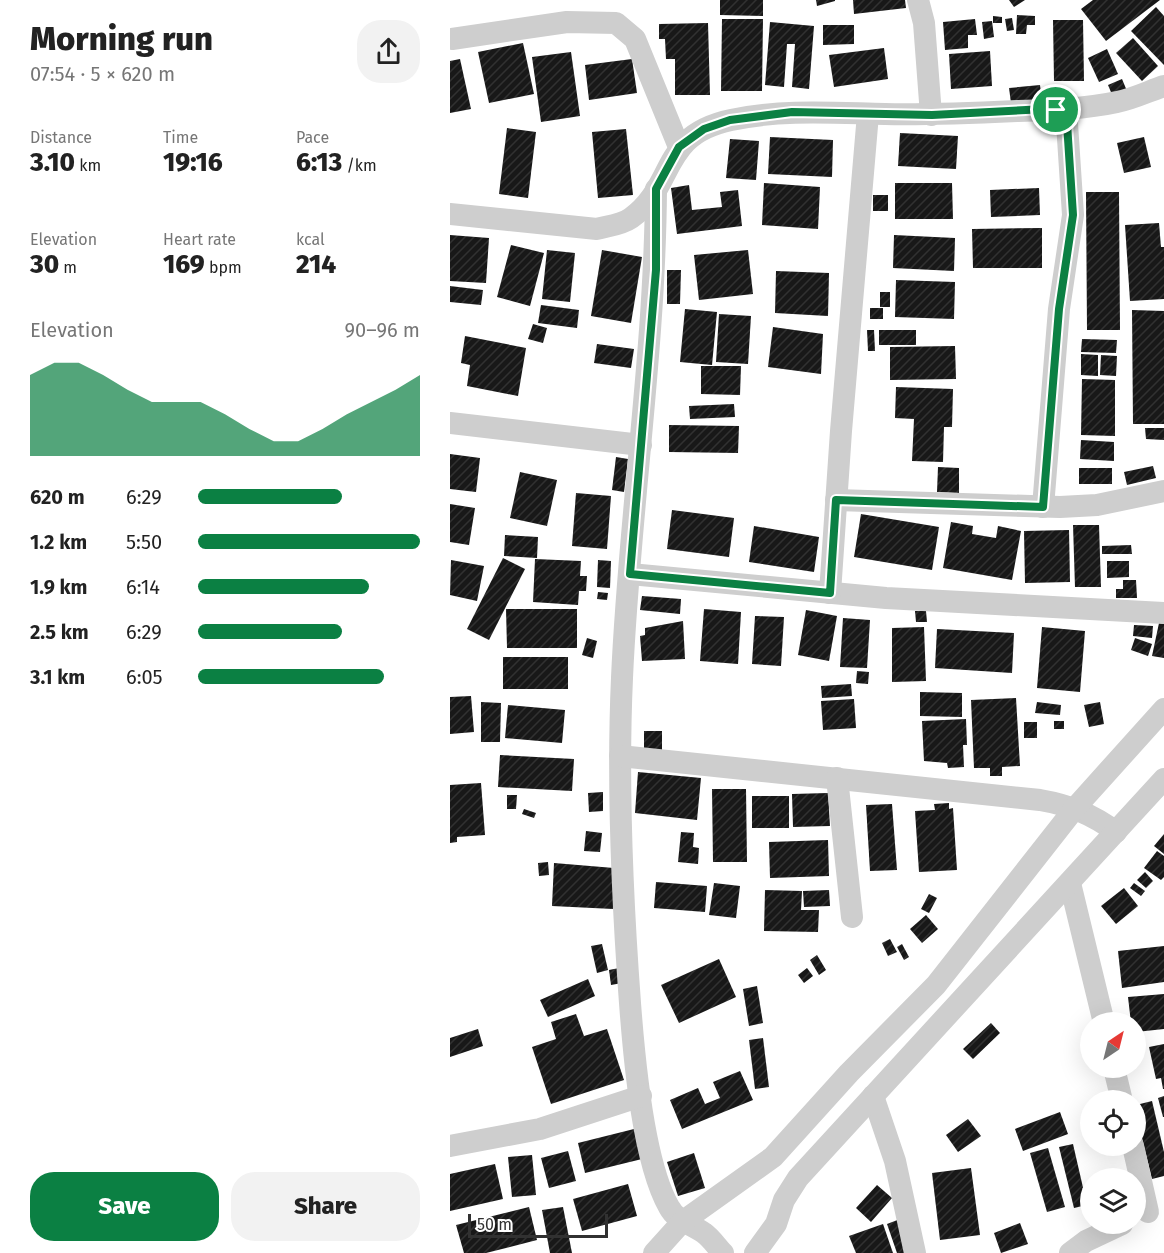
<!DOCTYPE html>
<meta charset="utf-8">
<style>
body{margin:0;font-family:"Fira Sans",sans-serif;background:#f2f2f2;color:#222;height:100vh;display:flex;flex-direction:column;font-size:22px;white-space:nowrap}
*{box-sizing:border-box;margin:0}
p{font-size:20px;color:#767676}
.icon{flex:none;width:33px;height:33px;fill:none;stroke:currentColor;stroke-width:2;stroke-linecap:round;stroke-linejoin:round}
.map{position:relative;flex:1;overflow:hidden}
.details{display:flex;flex-direction:column;background:#fff;width:450px}
.details>*{flex:none}
.needle{width:39px;rotate:35deg}
.tools{position:absolute;left:630px;top:1012px;display:grid;gap:12px}
.tools a{display:grid;place-items:center;width:66px;height:66px;border-radius:50%;background:#fff;box-shadow:0 6px 24px #0002;font-size:30px}
.scale{position:absolute;left:18px;bottom:15px;width:140px;box-sizing:border-box;padding-left:6px;border:3px solid #313131;border-top:0;font-size:16px;line-height:21px;white-space:nowrap;color:#313131;-webkit-text-stroke:4px #fff;paint-order:stroke}
.pin{position:absolute;display:grid;place-items:center;width:51px;height:51px;color:#fff;margin:-26px;border:3px solid #fff;border-radius:50%;box-shadow:0 2px 6px #0007}
.round{display:grid;place-items:center;flex:none;width:63px;height:63px;border-radius:24px;background:#f2f2f2}
.overview{display:flex;align-items:center;justify-content:space-between;height:102px;padding:0 30px}
h1{font-size:33px;font-weight:800;line-height:45px}
.figures{display:grid;grid-template-columns:repeat(3,1fr);gap:9px;height:102px;padding:6px 30px}
.figures div{display:grid;align-content:center}
.figures b{font-size:26px;font-weight:800}
.figures small{font-size:16px;font-weight:400}
.figures p{font-size:16px}
.chart{height:168px;padding:12px 30px}
.chart p{display:flex;justify-content:space-between}
.chart svg{width:100%;height:108px;margin-top:6px;fill:#0b8043;opacity:.7}
.button{display:flex;gap:12px;margin-top:auto;padding:12px 30px}
.button a{flex:1;height:69px;border-radius:24px;background:#0b8043;color:#fff;font-size:24px;font-weight:800;line-height:69px;text-align:center}
.button a+a{background:#f2f2f2;color:#222}
ul{padding:0 30px;list-style:none;font-size:20px}
li{display:grid;grid-template-columns:96px 72px 1fr;align-items:center;height:45px}
li i{height:15px;border-radius:8px;background:#0b8043}
main{display:flex;flex:1;min-height:0}
.map>svg:first-child{display:block}
.building{fill:url(#building-hatch)}
.lines{fill:none;stroke-linecap:round;stroke-linejoin:round}
.street{stroke:#cecece;stroke-width:22}
.route-casing{stroke:#fff;stroke-width:12}
.route{stroke:#0b8043;stroke-width:8}
</style>
<main>
<section class="details">
<div class="overview"><div><h1>Morning run</h1><p>07:54 · 5 × 620 m</p></div><a class="round"><svg class="icon" aria-label="share" viewBox="0 0 24 24"><path d="M12 15V3M7 8l5-5 5 5M5 13v7h14v-7"/></svg></a></div>
<div class="figures">
<div><p>Distance</p><b>3.10<small> km</small></b></div>
<div><p>Time</p><b>19:16</b></div>
<div><p>Pace</p><b>6:13<small> /km</small></b></div>
</div>
<div class="figures">
<div><p>Elevation</p><b>30<small> m</small></b></div>
<div><p>Heart rate</p><b>169<small> bpm</small></b></div>
<div><p>kcal</p><b>214</b></div>
</div>
<div class="chart"><p><span>Elevation</span>90–96 m</p>
<svg viewBox="0 0 160 44" preserveAspectRatio="none"><path d="M0 44V11L10 6L20 6L30 11L40 17L50 22L60 22L70 22L80 27L90 33L100 38L110 38L120 33L130 27L140 22L150 17L160 11V44z"/></svg>
</div>
<ul>
<li><b>620 m</b>6:29<i style="width:65%"></i></li>
<li><b>1.2 km</b>5:50<i style="width:100%"></i></li>
<li><b>1.9 km</b>6:14<i style="width:77%"></i></li>
<li><b>2.5 km</b>6:29<i style="width:65%"></i></li>
<li><b>3.1 km</b>6:05<i style="width:84%"></i></li>
</ul>
<div class="button"><a>Save</a><a>Share</a></div>
</section>
<div class="map">
<svg width="714" height="1253" viewBox="0 0 714 1253">
<defs>
<pattern id="building-hatch" width="6" height="6" patternUnits="userSpaceOnUse" patternTransform="scale(1.5)"><rect width="6" height="6" fill="#181818"/><path d="M-1 1l2-2M0 6l6-6M5 7l2-2" fill="none" stroke="#313131"/></pattern>
</defs>
<rect width="100%" height="100%" fill="#fff"/>
<g class="building">
<polygon points="270,0 313,0 313,16 270,15"/>
<polygon points="366,0 385,0 385,1 367,6"/>
<polygon points="403,0 455,0 456,8 404,14"/>
<polygon points="559,0 575,0 564,7"/>
<polygon points="643,0 710,0 656,41 631,9"/>
<polygon points="706,7 714,16 714,65 681,31"/>
<polygon points="567,15 585,16 585,25 577,25 576,34 566,34"/>
<polygon points="543,16 552,17 552,23 543,23"/>
<polygon points="562,18 564,30 557,31 555,19"/>
<polygon points="272,19 313,19 312,91 271,91"/>
<polygon points="525,19 527,35 518,35 518,48 495,50 493,22"/>
<polygon points="603,20 633,20 634,81 604,81"/>
<polygon points="542,21 544,37 534,39 532,22"/>
<polygon points="320,22 364,26 359,89 342,87 345,44 337,44 334,87 315,85"/>
<polygon points="258,23 260,95 225,95 225,59 216,59 215,39 209,39 209,24"/>
<polygon points="373,25 404,25 404,44 373,45"/>
<polygon points="683,38 708,66 692,81 666,53"/>
<polygon points="73,43 84,94 39,103 28,52"/>
<polygon points="434,48 438,79 384,87 379,55"/>
<polygon points="657,49 668,74 649,82 638,58"/>
<polygon points="540,51 542,86 501,89 499,54"/>
<polygon points="121,52 130,116 91,122 82,57"/>
<polygon points="10,59 21,109 0,113 0,61"/>
<polygon points="182,59 187,93 139,100 135,65"/>
<polygon points="672,79 677,91 663,97 658,85"/>
<polygon points="590,85 592,100 561,103 559,88"/>
<polygon points="57,128 86,132 78,198 49,194"/>
<polygon points="176,129 183,195 148,198 142,132"/>
<polygon points="450,133 508,136 506,169 448,166"/>
<polygon points="320,137 383,140 382,177 318,174"/>
<polygon points="694,137 701,167 674,173 667,143"/>
<polygon points="280,139 309,141 306,180 276,178"/>
<polygon points="314,183 370,187 368,229 312,225"/>
<polygon points="445,183 502,183 503,219 445,219"/>
<polygon points="239,185 242,210 272,207 270,192 288,190 292,226 227,234 221,188"/>
<polygon points="589,188 590,215 541,217 540,190"/>
<polygon points="636,192 669,192 670,330 637,330"/>
<rect x="423" y="195" width="15" height="16"/>
<polygon points="709,223 711,247 714,247 714,299 680,301 675,225"/>
<polygon points="592,228 592,268 523,268 522,229"/>
<polygon points="0,235 39,238 36,283 0,281"/>
<polygon points="444,235 505,238 504,271 443,268"/>
<polygon points="61,245 94,253 80,306 47,297"/>
<polygon points="97,250 125,253 120,302 92,299"/>
<polygon points="152,250 192,257 181,323 141,316"/>
<polygon points="298,250 303,294 249,300 244,255"/>
<polygon points="217,270 231,270 230,304 217,304"/>
<polygon points="326,271 379,273 378,316 325,313"/>
<polygon points="446,280 505,282 504,319 445,317"/>
<polygon points="0,286 33,290 31,305 0,302"/>
<rect x="430" y="292" width="10" height="15"/>
<polygon points="91,305 129,310 127,328 88,323"/>
<rect x="420" y="308" width="13" height="11"/>
<polygon points="235,309 267,312 262,365 230,362"/>
<polygon points="682,310 714,311 714,424 683,424"/>
<polygon points="269,314 301,316 298,364 266,362"/>
<polygon points="83,324 97,328 93,343 78,339"/>
<polygon points="323,327 373,334 371,374 318,367"/>
<polygon points="417,330 424,330 425,351 418,351"/>
<rect x="429" y="330" width="37" height="15"/>
<polygon points="15,336 76,348 68,396 17,386 20,365 11,363"/>
<polygon points="632,339 667,340 666,353 631,352"/>
<polygon points="147,344 184,349 181,368 144,363"/>
<polygon points="505,346 506,379 440,380 440,347"/>
<polygon points="631,354 648,355 648,376 631,375"/>
<polygon points="651,355 667,356 666,376 650,375"/>
<polygon points="251,366 291,366 290,395 251,394"/>
<polygon points="632,379 665,380 665,436 631,435"/>
<polygon points="446,387 503,389 502,427 494,427 493,462 462,461 464,419 445,418"/>
<polygon points="284,404 285,417 240,419 239,406"/>
<polygon points="219,425 289,426 288,453 219,452"/>
<polygon points="695,428 714,428 714,440 696,439"/>
<polygon points="631,440 664,442 664,461 630,459"/>
<polygon points="0,454 30,458 26,492 0,489"/>
<polygon points="166,457 178,459 174,492 162,490"/>
<polygon points="703,466 706,478 677,485 674,472"/>
<polygon points="488,467 509,468 509,493 487,492"/>
<rect x="629" y="468" width="33" height="16"/>
<polygon points="70,472 107,480 97,526 60,518"/>
<polygon points="126,493 161,496 157,549 122,546"/>
<polygon points="0,504 25,508 19,545 0,542"/>
<polygon points="222,510 284,518 279,557 217,549"/>
<polygon points="411,514 489,527 482,570 404,557"/>
<polygon points="501,522 523,526 522,534 546,538 548,526 571,531 562,580 493,568"/>
<polygon points="623,525 649,525 651,587 625,587"/>
<polygon points="304,526 369,537 364,572 299,562"/>
<polygon points="619,530 620,582 575,583 574,531"/>
<polygon points="55,535 88,537 87,558 54,556"/>
<polygon points="681,545 682,554 652,554 652,546"/>
<polygon points="53,558 75,569 39,640 17,629"/>
<polygon points="85,559 131,561 130,576 137,576 136,591 129,591 128,605 83,602"/>
<polygon points="1,560 34,566 27,601 0,595"/>
<polygon points="148,560 161,561 160,588 147,587"/>
<polygon points="657,561 679,561 679,577 657,578"/>
<polygon points="673,580 686,580 687,598 666,598 666,589 673,589"/>
<polygon points="148,592 158,593 157,600 147,599"/>
<polygon points="192,596 231,599 230,614 190,610"/>
<polygon points="56,609 127,609 127,648 57,648"/>
<polygon points="254,609 291,612 288,664 250,661"/>
<polygon points="356,610 387,616 379,661 348,655"/>
<polygon points="465,611 476,611 477,622 466,622"/>
<polygon points="305,616 334,617 331,666 302,664"/>
<polygon points="393,618 420,620 417,668 390,667"/>
<polygon points="233,621 235,659 192,661 190,636 195,635 195,628"/>
<polygon points="709,623 714,624 714,658 702,656"/>
<polygon points="684,625 703,626 702,638 683,636"/>
<polygon points="474,627 476,681 442,682 442,628"/>
<polygon points="592,627 635,631 630,692 587,688"/>
<polygon points="487,629 564,633 562,673 485,668"/>
<polygon points="137,638 147,641 143,658 132,655"/>
<polygon points="685,638 702,644 698,656 681,650"/>
<rect x="53" y="657" width="65" height="32"/>
<polygon points="407,671 419,672 418,684 406,683"/>
<polygon points="401,684 402,696 372,698 371,686"/>
<polygon points="470,692 512,693 512,717 470,716"/>
<polygon points="21,696 24,732 0,734 0,697"/>
<polygon points="566,698 570,766 552,767 552,776 540,776 540,768 524,768 521,700"/>
<polygon points="404,699 406,728 373,730 371,701"/>
<polygon points="31,702 51,703 50,742 31,742"/>
<polygon points="587,702 611,705 610,715 585,713"/>
<polygon points="650,702 654,724 639,727 634,705"/>
<polygon points="58,705 115,710 112,743 55,738"/>
<polygon points="516,719 517,745 513,745 514,767 498,768 497,763 474,761 472,721"/>
<rect x="604" y="721" width="10" height="8"/>
<rect x="574" y="722" width="13" height="16"/>
<rect x="194" y="731" width="18" height="19"/>
<polygon points="50,755 124,759 122,791 48,787"/>
<polygon points="188,772 251,778 247,820 185,813"/>
<polygon points="31,783 35,835 7,837 7,842 0,843 0,785"/>
<polygon points="262,789 296,789 297,862 263,862"/>
<polygon points="153,792 153,811 139,812 138,793"/>
<polygon points="378,793 380,826 343,827 342,794"/>
<polygon points="57,795 67,795 66,809 57,809"/>
<rect x="302" y="796" width="37" height="32"/>
<polygon points="499,803 499,809 503,808 507,870 469,872 465,811 485,810 484,804"/>
<polygon points="442,804 447,870 420,871 416,805"/>
<polygon points="74,809 86,813 84,818 72,814"/>
<polygon points="136,831 152,833 150,852 134,851"/>
<polygon points="231,832 244,833 243,847 249,848 248,864 228,862"/>
<polygon points="714,834 714,854 704,846"/>
<polygon points="378,840 379,876 320,878 319,842"/>
<polygon points="707,851 714,856 714,877 711,880 694,868"/>
<polygon points="98,862 99,875 89,876 88,863"/>
<polygon points="104,863 164,868 163,909 102,906"/>
<polygon points="695,872 703,881 696,888 687,880"/>
<polygon points="206,882 257,886 255,912 204,908"/>
<polygon points="264,883 290,886 286,918 259,915"/>
<polygon points="684,883 695,891 691,896 680,888"/>
<polygon points="674,888 688,906 666,924 651,906"/>
<polygon points="315,890 352,891 351,910 369,910 368,932 314,931"/>
<polygon points="379,890 380,906 354,907 353,891"/>
<polygon points="479,894 487,898 479,913 471,909"/>
<polygon points="476,915 488,929 472,943 460,929"/>
<polygon points="440,939 447,952 438,956 432,943"/>
<polygon points="152,944 158,970 147,973 141,946"/>
<polygon points="452,944 459,957 454,960 447,947"/>
<polygon points="714,946 714,982 672,988 668,951"/>
<polygon points="367,955 376,970 369,975 360,960"/>
<polygon points="269,959 286,997 229,1023 211,985"/>
<polygon points="169,968 172,983 161,985 159,970"/>
<polygon points="357,968 363,976 354,983 348,975"/>
<polygon points="138,979 145,996 98,1017 90,1000"/>
<polygon points="307,986 313,1023 299,1026 293,989"/>
<polygon points="714,994 714,1029 686,1032 686,1023 681,1023 678,997"/>
<polygon points="126,1014 134,1036 157,1029 174,1080 101,1104 82,1047 106,1039 101,1022"/>
<polygon points="541,1023 550,1033 523,1059 513,1049"/>
<polygon points="28,1029 33,1046 0,1057 0,1038"/>
<polygon points="313,1038 319,1087 305,1089 299,1040"/>
<polygon points="714,1044 714,1089 713,1089 711,1078 706,1079 699,1047"/>
<polygon points="290,1071 303,1100 232,1129 220,1100 248,1088 255,1104 270,1098 263,1082"/>
<polygon points="714,1096 714,1117 713,1117 708,1098"/>
<polygon points="702,1101 714,1152 714,1176 702,1179 686,1113 686,1105"/>
<polygon points="610,1112 618,1134 573,1151 565,1129"/>
<polygon points="518,1119 531,1136 508,1152 496,1135"/>
<polygon points="184,1129 192,1159 135,1173 128,1143"/>
<polygon points="623,1144 637,1205 624,1208 609,1147"/>
<polygon points="598,1148 615,1207 597,1212 580,1153"/>
<polygon points="118,1151 126,1181 99,1188 91,1158"/>
<polygon points="244,1153 255,1188 228,1196 217,1162"/>
<polygon points="82,1155 86,1195 62,1197 58,1157"/>
<polygon points="45,1164 53,1199 0,1211 0,1174"/>
<polygon points="521,1168 530,1235 490,1240 482,1173"/>
<polygon points="178,1184 187,1216 132,1231 123,1199"/>
<polygon points="427,1185 442,1198 421,1222 406,1208"/>
<polygon points="79,1207 87,1240 36,1253 14,1253 6,1225"/>
<polygon points="113,1207 122,1253 100,1253 92,1210"/>
<polygon points="450,1219 461,1253 447,1253 437,1224"/>
<polygon points="570,1223 578,1244 551,1253 544,1233"/>
<polygon points="433,1224 443,1253 406,1253 399,1236"/>
</g>
<g class="lines">
<g class="street">
<polyline points="468,0 474,23 481,115"/>
<polyline points="2,39 117,22 166,23 185,39 229,147"/>
<path d="M206 189C205 353 179 515 172 678 167 787 172 895 180 1003 184 1057 193 1162 219 1207 227 1222 242 1224 254 1233 261 1238 267 1247 273 1253"/>
<path d="M0 214 147 229C158 226 171 225 181 218 226 186 209 135 281 120 332 109 384 113 435 114 479 115 523 113 567 111 600 110 635 109 667 102 683 99 699 91 714 86"/>
<polyline points="0,423 191,445"/>
<polyline points="386,500 610,507 647,505 714,491"/>
<polyline points="593,507 609,309 623,215 616,108"/>
<polyline points="180,574 436,598 714,613"/>
<polyline points="380,593 391,431 418,114"/>
<path d="M170 756 590 800C619 805 642 814 666 832"/>
<polyline points="387,778 402,917"/>
<polyline points="620,883 654,1023"/>
<polyline points="664,1068 672,1101"/>
<polyline points="423,1096 445,1161 465,1253"/>
<polyline points="0,1146 90,1129 191,1096"/>
<polyline points="683,1146 698,1212"/>
<polyline points="204,1253 232,1222 323,1157 399,1073 486,985 625,808 714,709"/>
<polyline points="305,1253 326,1224 334,1200 348,1178 714,779"/>
<polyline points="620,1253 636,1241 672,1224"/>
</g>
</g>
<g class="lines">
<defs>
<polygon id="route" points="616,108 623,215 609,309 593,507 386,500 380,593 180,574 206,270 206,189 229,147 254,129 280,120 342,112 482,115"/>
</defs>
<use href="#route" class="route-casing"/>
<use href="#route" class="route"/>
</g>
</svg>
<div class="tools">
<a><svg class="needle" viewBox="-14 -14 28 28"><path d="M0-13l5 13h-10z" fill="#e53935"/><path d="M0 13l5-13h-10z" fill="#767676"/></svg></a>
<a><svg class="icon" aria-label="locate" viewBox="0 0 24 24"><circle cx="12" cy="12" r="6"/><path d="M12 2v4M12 18v4M2 12h4M18 12h4"/></svg></a>
<a><svg class="icon" aria-label="layers" viewBox="0 0 24 24"><path d="M12 4l9 5-9 5-9-5zM3 14l9 5 9-5"/></svg></a>
</div>
<div class="scale">50 m</div>
<div class="pin" style="left:606px;top:110px;background:#1e9e55"><svg class="icon" aria-label="arrive" viewBox="0 0 24 24"><path d="M6 21V4h12l-3 4 3 4H6"/></svg></div>
</div>
</main>
